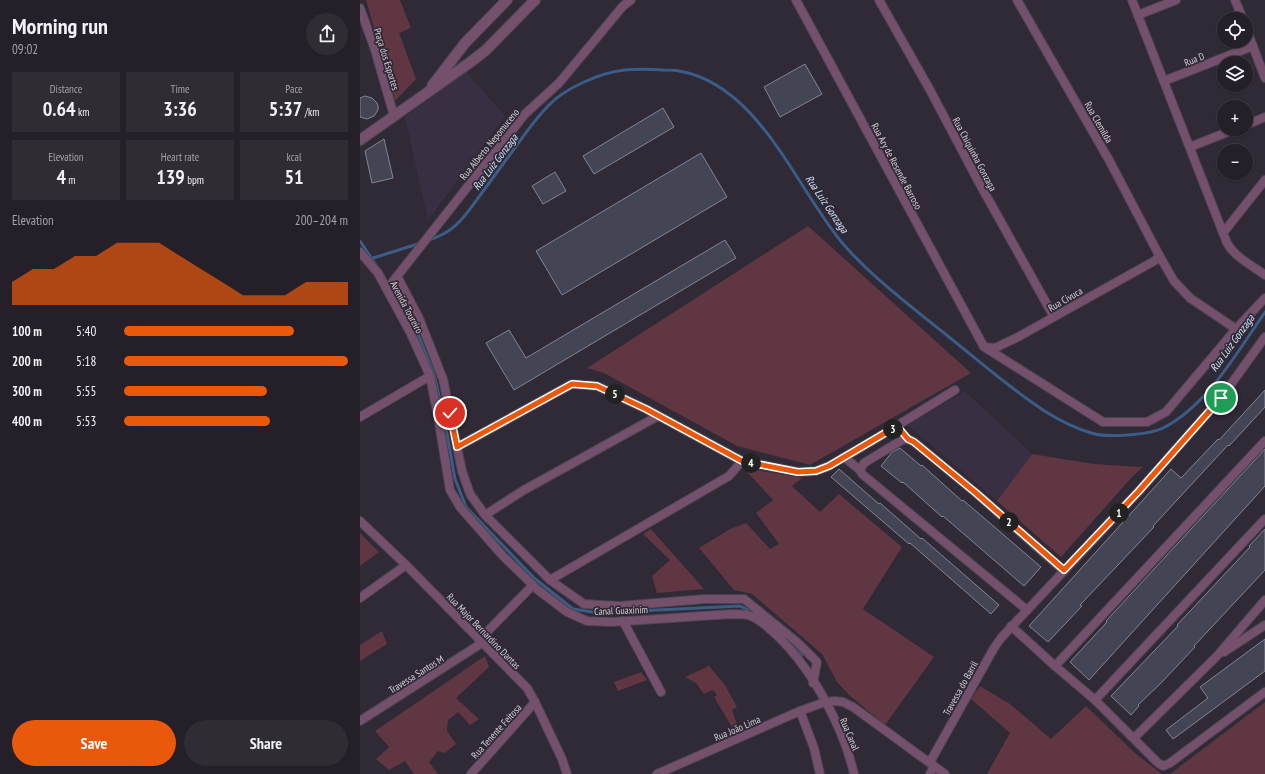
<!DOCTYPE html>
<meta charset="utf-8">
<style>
body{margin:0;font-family:"PT Sans Narrow",sans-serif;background:#302c34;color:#f1f3f6;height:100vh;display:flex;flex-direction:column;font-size:15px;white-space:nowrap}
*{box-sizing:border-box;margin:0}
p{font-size:13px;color:#a3a2a8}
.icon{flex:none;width:22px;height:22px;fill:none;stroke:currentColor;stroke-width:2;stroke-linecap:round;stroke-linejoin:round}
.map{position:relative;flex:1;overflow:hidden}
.panel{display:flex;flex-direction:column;background:#241f28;width:360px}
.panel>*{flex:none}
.tools{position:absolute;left:857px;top:12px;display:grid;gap:8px}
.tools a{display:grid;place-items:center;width:36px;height:36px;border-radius:50%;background:#241f28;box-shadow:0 1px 3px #0004,0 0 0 1px #413d45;font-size:20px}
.pin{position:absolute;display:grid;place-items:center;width:34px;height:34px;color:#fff;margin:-17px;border:2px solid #fff;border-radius:50%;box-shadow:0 1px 4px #0007}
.km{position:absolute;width:20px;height:20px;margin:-10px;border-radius:50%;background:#222;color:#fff;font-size:11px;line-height:20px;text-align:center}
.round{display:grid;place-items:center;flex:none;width:42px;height:42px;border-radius:21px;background:#302c34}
.headline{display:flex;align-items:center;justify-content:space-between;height:68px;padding:0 12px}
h1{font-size:22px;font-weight:600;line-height:30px}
.stats{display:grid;grid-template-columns:repeat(3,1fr);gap:6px;height:68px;padding:4px 12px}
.stats div{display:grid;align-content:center;border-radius:0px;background:#302c34;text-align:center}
.stats b{font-size:20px;font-weight:600}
.stats small{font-size:11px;font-weight:400}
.stats p{font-size:11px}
.chart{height:112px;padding:8px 12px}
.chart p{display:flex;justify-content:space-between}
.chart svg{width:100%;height:72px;margin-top:4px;fill:#ea580c;opacity:.7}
.cta{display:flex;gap:8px;margin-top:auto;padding:8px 12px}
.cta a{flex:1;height:46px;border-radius:24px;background:#ea580c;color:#fff;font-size:16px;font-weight:600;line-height:46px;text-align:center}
.cta a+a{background:#302c34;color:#f1f3f6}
ul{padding:0 12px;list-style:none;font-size:13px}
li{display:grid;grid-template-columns:64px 48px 1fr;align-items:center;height:30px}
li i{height:10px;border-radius:5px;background:#ea580c}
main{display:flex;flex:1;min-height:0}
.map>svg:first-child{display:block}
.built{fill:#392f42}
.green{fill:#5f3641}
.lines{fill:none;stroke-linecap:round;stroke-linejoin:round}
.stream{stroke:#3a5d88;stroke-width:3}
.building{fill:#444554;stroke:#838495}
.minor-casing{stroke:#4a4450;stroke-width:10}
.tertiary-casing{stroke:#4a4450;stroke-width:12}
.minor{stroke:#75506c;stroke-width:8}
.tertiary{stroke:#75506c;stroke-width:10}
.route-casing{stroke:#fff;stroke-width:8}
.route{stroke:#ea580c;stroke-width:5}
.labels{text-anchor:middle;stroke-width:3.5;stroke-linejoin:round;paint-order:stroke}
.street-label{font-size:10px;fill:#d4cfd8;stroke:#302936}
.water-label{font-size:11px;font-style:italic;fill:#cee3ff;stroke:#302936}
</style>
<main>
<section class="panel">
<div class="headline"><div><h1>Morning run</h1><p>09:02</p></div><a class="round"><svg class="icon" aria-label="share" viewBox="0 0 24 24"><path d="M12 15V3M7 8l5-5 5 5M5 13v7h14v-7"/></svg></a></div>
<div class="stats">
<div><p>Distance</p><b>0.64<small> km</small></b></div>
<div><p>Time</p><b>3:36</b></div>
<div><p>Pace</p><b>5:37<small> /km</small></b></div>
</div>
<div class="stats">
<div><p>Elevation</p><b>4<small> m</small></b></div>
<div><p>Heart rate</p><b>139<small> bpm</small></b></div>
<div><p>kcal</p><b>51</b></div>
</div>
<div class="chart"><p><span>Elevation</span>200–204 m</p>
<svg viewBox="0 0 160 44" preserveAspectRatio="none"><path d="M0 44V30L10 22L20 22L30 14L40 14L50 6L60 6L70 6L80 14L90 22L100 30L110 38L120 38L130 38L140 30L150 30L160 30V44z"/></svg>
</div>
<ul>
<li><b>100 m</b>5:40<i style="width:76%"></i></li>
<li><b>200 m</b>5:18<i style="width:100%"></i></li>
<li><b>300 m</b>5:55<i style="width:64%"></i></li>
<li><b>400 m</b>5:53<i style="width:65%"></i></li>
</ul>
<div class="cta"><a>Save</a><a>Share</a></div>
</section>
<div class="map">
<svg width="905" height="774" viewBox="0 0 905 774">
<rect width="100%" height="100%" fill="#302936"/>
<g class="built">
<polygon points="106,72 145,116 68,220 45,117"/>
<polygon points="605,391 672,454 637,501 547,425"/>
</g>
<g class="green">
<polygon points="6,0 40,0 51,28 39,33 56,79 35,101"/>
<polygon points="448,226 611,373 450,465 377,446 244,373 227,368"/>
<polygon points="672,454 734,464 783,467 772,477 701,557 637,501"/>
<polygon points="391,469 442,478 432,486 460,512 479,494 542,547 503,609 574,657 525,725 489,695 477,682 462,654 392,594 374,590 339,548 370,529 386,523 410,549 419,544 396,513 413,500 387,472"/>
<polygon points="291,529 344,589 297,593 292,576 310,560 283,534"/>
<polygon points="0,533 19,552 0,566"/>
<polygon points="22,631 27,644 0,661 0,645"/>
<polygon points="125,656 129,667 96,698 119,719 110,725 98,712 88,720 87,731 96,744 85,753 78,751 69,762 78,774 54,774 45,761 29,770 16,759 29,747 15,731"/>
<polygon points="349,666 365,685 377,707 372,710 377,724 372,727 354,697 357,695 353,690 344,694 336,683 325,677"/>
<polygon points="281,672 287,680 258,691 254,682"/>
<polygon points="620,686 650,704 691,739 726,706 776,754 802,774 627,774 650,733 611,699"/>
<polygon points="905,702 905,774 810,774"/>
</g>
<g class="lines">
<g class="stream">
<path d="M68 240C95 233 105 216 121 194 133 178 145 161 157 145 167 131 177 117 189 105 205 88 240 73 264 70 276 69 290 69 303 70 308 70 314 70 319 71 400 85 436 189 484 245 515 280 553 308 589 337 609 353 629 370 650 386 676 406 699 423 731 433 746 438 789 435 803 428 847 406 878 351 905 312"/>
<polyline points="0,241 20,271"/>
<polyline points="13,258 61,243"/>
<polyline points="31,287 59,337 74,374 84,417 95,479 106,507 174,578 213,609 245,614 277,611 380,606 393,612 398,616"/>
<polyline points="432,646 442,655"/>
</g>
</g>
<g class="building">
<polygon points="445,64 462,94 420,117 404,87"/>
<polygon points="5,96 12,98 17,103 18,106 18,110 14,116 7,119 0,117 0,98"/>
<polygon points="303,108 314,127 234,174 223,156"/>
<polygon points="24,139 33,178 12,183 5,151"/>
<polygon points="341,153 367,197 202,295 176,251"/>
<polygon points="195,172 206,191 183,204 172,186"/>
<polygon points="365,240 376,258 154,390 126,343 149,330 166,358"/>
<polygon points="905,390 905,407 869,446 868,445 793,526 794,527 720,605 722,606 688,642 669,626 811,469 821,478 858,439 859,440"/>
<polygon points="540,448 561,466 562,465 602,501 603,500 681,567 664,586 583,516 582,517 543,482 542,483 521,466 532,452"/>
<polygon points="905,449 905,486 729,680 710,662 747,622 746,621"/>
<polygon points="479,469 519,504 520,503 561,539 562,538 639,605 631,614 550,543 549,544 471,477"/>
<polygon points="905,529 905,570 834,646 835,647 801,683 778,705 779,706 771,715 751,696 818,626 817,625 890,547 889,546"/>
<polygon points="905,639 905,671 813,739 806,730 848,698 840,687"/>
</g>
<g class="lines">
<defs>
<g id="minor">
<polyline points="436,0 624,347 635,348 658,337 796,260 799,255"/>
<polyline points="519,0 570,90 617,179 694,317"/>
<polyline points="657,0 749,160 799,255 814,281 830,298 876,329"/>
<path d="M772 0 867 243C875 257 891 265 905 275"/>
<polyline points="875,0 883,19"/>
<polyline points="0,8 15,50 34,116"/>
<polyline points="778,15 816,0"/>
<polyline points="886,28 905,78"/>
<polyline points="804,81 893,46"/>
<polyline points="886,125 905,117"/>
<polyline points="830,147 875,129"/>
<polyline points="863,233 905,180"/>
<path d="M0 252 18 273 50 332 70 376 78 417 90 490 100 507 143 556 178 590 207 612 227 621 252 622 372 614C377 614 383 614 388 615 397 617 404 624 411 630 449 663 483 725 494 774"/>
<polyline points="37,276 59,318 83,379 102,471 110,494 125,515 190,580 224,604 260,606 345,599 384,599 438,643 457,662 453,683"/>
<polyline points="27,289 165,114 199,83 263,6 271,0"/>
<polyline points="626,348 743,422 787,422 806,412 876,329 905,298"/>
<polyline points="0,417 70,376"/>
<polyline points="97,447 212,384 237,386 286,409 382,461 438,472 456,471 469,466 512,441 595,390"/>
<polyline points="484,457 500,470"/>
<polyline points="125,515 164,490 298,416"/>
<polyline points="0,521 46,565 167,688 175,702 202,759 207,774"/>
<polyline points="190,580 369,476 382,461"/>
<polyline points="0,598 46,565"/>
<polyline points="667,610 502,474 500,470 504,463 542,440 548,439 554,442 616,493 704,571"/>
<polyline points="263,621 301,692"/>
<polyline points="651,626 695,666 735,700 798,763 803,766 810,763 905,692"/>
<polyline points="119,640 173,585"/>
<polyline points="864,652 905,625"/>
<polyline points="695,666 905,441"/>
<polyline points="735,700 905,519"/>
<polyline points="440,711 454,748 460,774"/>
<polyline points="0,721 122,643"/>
<polyline points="774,738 857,656 905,600"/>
<polyline points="570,762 634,648 641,638 778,492 861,398 905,337"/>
<polyline points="111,774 175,702"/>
<polyline points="297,774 440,711 465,702 475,701 483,702 493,707 585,774"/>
<polyline points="570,774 574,766"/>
</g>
<g id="tertiary">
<polyline points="72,86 105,43 147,0"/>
<polyline points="0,140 112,61 126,50 175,0"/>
</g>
</defs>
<use href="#minor" class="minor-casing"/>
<use href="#tertiary" class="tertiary-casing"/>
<use href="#minor" class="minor"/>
<use href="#tertiary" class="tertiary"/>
</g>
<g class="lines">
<defs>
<polyline id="route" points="90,413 97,447 212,384 237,386 286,409 382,461 438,472 456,471 469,466 537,426 548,439 554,442 616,493 704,570 778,492 861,398"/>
</defs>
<use href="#route" class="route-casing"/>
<use href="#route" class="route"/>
</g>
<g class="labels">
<g class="street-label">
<text transform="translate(27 59) rotate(73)" y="4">Praça dos Esportes</text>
<text transform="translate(834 59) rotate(-22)" y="4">Rua D</text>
<text transform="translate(739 122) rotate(60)" y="4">Rua Clemilda</text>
<text transform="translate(129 144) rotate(-51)" y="4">Rua Alberto Nepomuceno</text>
<text transform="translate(615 154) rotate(62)" y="4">Rua Chiquinha Gonzaga</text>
<text transform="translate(537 166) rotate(62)" y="4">Rua Ary de Resende Barroso</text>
<text transform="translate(705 299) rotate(-30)" y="4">Rua Civuca</text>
<text transform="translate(47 307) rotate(62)" y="4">Avenida Toureiro</text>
<text transform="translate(261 610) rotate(-2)" y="4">Canal Guaxinim</text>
<text transform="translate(124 631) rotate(46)" y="4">Rua Major Bernardino Dantas</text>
<text transform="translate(56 674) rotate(-32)" y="4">Travessa Santos M</text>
<text transform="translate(600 688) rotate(-61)" y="4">Travessa do Barril</text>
<text transform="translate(377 728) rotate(-23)" y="4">Rua João Lima</text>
<text transform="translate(136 731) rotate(-48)" y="4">Rua Tenente Feitosa</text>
<text transform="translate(490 734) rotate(67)" y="4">Rua Canal</text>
</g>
<g class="water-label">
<text transform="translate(135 162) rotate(-53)" y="4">Rua Luiz Gonzaga</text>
<text transform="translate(467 204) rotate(56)" y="4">Rua Luiz Gonzaga</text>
<text transform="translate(872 343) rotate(-54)" y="4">Rua Luiz Gonzaga</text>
</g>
</g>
</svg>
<div class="tools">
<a><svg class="icon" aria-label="locate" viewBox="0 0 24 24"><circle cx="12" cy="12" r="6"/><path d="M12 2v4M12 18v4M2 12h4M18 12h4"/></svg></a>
<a><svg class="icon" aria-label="layers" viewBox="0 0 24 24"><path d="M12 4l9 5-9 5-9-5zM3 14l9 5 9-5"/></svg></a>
<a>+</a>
<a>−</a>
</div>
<div class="pin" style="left:861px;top:398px;background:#1e9e55"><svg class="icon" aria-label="arrive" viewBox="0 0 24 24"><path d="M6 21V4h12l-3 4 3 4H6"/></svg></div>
<div class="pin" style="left:90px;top:413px;background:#d93025"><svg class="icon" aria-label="check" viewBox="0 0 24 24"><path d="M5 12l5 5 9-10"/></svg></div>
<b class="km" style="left:759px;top:513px">1</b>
<b class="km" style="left:649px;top:522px">2</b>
<b class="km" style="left:533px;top:429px">3</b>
<b class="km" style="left:391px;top:463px">4</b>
<b class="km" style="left:255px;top:394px">5</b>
</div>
</main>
